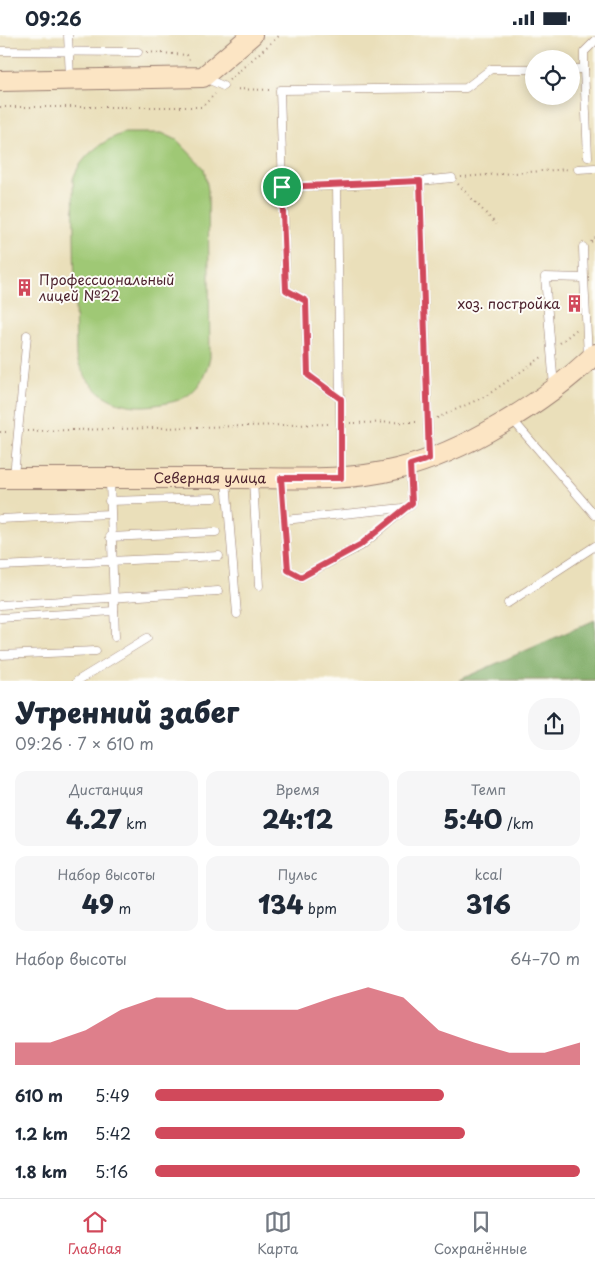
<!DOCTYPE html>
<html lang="ru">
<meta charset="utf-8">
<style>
body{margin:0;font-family:"Playpen Sans",sans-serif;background:#f6f6f7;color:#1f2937;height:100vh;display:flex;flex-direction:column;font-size:19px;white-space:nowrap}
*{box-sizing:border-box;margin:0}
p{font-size:16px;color:#747a83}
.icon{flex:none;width:28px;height:28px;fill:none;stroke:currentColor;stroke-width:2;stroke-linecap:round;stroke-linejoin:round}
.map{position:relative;height:646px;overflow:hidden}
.side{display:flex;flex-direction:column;background:#fff;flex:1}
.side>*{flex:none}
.fabs{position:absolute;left:525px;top:15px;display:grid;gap:10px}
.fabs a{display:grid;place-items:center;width:55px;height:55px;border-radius:50%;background:#fff;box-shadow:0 2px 12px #0003;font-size:25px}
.pin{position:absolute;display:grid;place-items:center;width:42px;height:42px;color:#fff;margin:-21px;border:2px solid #fff;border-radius:50%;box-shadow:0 1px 5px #0007}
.round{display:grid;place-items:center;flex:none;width:52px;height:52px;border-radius:20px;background:#f6f6f7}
.overview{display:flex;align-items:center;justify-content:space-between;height:85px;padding:0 15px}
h1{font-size:28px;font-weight:800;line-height:38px}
.metrics{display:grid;grid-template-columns:repeat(3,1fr);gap:8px;height:85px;padding:5px 15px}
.metrics div{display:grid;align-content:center;border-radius:12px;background:#f6f6f7;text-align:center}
.metrics b{font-size:25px;font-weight:800}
.metrics small{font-size:14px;font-weight:400}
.metrics p{font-size:14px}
.chart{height:140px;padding:10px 15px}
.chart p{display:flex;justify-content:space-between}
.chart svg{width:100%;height:90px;margin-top:5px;fill:#d1495b;opacity:.7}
ul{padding:0 15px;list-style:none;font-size:16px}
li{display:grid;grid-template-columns:80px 60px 1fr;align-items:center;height:38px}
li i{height:12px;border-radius:6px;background:#d1495b}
.status{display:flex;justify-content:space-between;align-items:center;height:35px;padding:0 25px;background:#fff;direction:ltr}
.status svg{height:14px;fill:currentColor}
.dock{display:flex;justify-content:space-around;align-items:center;height:70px;border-top:1px solid #e0e1e3;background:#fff;font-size:14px;color:#747a83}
.dock a{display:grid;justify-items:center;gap:2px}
.dock .selected{color:#d1495b}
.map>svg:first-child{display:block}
.green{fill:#9fc875;stroke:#747450}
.forest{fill:#7fac66;stroke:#646648}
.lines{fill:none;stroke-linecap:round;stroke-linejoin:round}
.lane-casing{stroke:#9a7f72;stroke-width:9}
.secondary-casing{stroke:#9a7f72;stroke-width:22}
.path{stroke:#9a7f72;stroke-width:2;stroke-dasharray:1 4;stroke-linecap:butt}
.lane{stroke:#fff;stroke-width:8}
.secondary{stroke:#fce5c4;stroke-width:20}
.route-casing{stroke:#fff;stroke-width:10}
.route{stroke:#d1495b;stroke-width:6}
.labels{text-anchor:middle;stroke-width:4;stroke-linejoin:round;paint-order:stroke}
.poi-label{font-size:14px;fill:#4a1f2b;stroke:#fdfcf7;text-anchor:start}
.street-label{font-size:14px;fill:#4a1f2b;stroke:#fdfcf7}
</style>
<div class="status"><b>09:26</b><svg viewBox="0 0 49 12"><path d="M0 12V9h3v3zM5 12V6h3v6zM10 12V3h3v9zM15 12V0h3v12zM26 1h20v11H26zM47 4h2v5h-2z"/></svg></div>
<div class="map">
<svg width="595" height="646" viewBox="0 0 595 646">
<rect width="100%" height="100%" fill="#fdfcf7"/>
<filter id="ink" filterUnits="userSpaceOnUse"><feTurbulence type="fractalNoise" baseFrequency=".02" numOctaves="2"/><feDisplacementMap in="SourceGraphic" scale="10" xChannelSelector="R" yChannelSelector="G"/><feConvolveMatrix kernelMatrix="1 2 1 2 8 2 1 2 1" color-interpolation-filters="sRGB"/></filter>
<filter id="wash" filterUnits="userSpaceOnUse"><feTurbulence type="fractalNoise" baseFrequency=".0096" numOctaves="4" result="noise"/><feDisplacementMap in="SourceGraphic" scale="20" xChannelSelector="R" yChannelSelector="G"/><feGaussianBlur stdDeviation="1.12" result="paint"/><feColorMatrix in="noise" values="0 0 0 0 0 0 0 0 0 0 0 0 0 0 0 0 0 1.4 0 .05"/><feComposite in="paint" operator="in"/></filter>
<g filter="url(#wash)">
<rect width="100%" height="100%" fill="#eadfba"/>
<path class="green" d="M124 98H162L177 105 204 133 208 155 210 323C206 336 203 347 193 356 184 365 173 367 161 369 121 377 90 362 76 322L73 144C81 121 102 106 124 98Z"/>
<polygon class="forest" points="595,585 595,645 459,645"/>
</g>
<g filter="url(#ink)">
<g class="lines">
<defs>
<g id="lane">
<polyline points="68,0 70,43"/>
<polyline points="0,16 138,17"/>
<polyline points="571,34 584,34 588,122"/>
<polyline points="584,34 584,17 595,6"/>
<polyline points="205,43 223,51"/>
<polyline points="578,134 595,133"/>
<polyline points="420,146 452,143"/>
<polyline points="282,152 337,151"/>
<polyline points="584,243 588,321"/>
<polyline points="554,352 545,242 584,243 583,212"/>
<polyline points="341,364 308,340 306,266 286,255 280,55 466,53 491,34 534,34"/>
<polyline points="511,383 595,480"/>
<polyline points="14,441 27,300"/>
<polyline points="341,441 337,151 420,146 429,423"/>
<polyline points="110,445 115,602"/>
<polyline points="226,445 237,579"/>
<polyline points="253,445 259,551"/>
<polyline points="281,445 288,535 301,542 361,511 412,468 410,431"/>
<polyline points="109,466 214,463"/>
<polyline points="0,484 110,479"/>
<polyline points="284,485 403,473"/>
<polyline points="110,502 216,497"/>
<polyline points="0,531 219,521"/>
<polyline points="508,568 595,511"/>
<polyline points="0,570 218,556"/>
<polyline points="0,583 114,576"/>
<polyline points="0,620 96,616"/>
<polyline points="77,646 147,603"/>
</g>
<g id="secondary">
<polyline points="0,46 203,42 252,0"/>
<path id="s1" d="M0 443C80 443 159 443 239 443 291 443 346 447 397 434 463 418 547 366 595 319"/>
</g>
</defs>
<use href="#lane" class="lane-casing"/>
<use href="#secondary" class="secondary-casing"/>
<g class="path">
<polyline points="147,17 187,20 189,25"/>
<polyline points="229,45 280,0"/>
<polyline points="233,54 270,55"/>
<polyline points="0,72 202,72 215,59"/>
<polyline points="461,142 569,134"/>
<polyline points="458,149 496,189"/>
<polyline points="591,207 595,203"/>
<polyline points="560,308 577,294"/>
<polyline points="437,383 486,361 542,322"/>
<polyline points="350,388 417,387"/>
<polyline points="27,396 330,389"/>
<polyline points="0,397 8,397"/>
</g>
<use href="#lane" class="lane"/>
<use href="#secondary" class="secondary"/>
</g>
</g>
<g class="lines" filter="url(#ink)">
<defs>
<polygon id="route" points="420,146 429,424 410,430 412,468 360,510 301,542 288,535 281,443 341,443 341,364 308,340 306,266 286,255 282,152"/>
</defs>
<use href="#route" class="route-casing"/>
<use href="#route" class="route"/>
</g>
<defs>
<symbol id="building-bare" viewBox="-9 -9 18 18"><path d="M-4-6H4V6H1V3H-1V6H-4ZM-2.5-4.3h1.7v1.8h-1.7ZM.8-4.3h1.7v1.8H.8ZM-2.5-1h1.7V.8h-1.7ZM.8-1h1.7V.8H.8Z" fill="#d1495b" stroke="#fdfcf7" stroke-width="2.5" paint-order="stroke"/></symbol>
</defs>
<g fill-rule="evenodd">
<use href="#building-bare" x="12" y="240" width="25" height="25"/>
<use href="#building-bare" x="562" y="256" width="25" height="25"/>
</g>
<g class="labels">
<g class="poi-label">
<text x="39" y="250">Профессиональный<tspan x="39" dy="16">лицей №22</tspan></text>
<text x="560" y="274" text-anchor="end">хоз. постройка</text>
</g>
<g class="street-label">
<text dy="5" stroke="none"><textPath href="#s1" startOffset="210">Северная улица</textPath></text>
</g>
</g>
</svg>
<div class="fabs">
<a><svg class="icon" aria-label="locate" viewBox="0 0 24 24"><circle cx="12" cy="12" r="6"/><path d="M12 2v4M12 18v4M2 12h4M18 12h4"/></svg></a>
</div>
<div class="pin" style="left:282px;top:152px;background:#1e9e55"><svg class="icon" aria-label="arrive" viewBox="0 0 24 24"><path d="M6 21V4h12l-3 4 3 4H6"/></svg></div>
</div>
<section class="side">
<div class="overview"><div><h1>Утренний забег</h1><p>09:26 · 7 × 610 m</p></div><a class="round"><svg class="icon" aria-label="share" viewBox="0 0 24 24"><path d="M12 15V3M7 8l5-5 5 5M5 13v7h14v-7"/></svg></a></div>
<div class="metrics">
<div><p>Дистанция</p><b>4.27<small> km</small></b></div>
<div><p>Время</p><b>24:12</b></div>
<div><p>Темп</p><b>5:40<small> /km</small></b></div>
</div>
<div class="metrics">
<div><p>Набор высоты</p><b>49<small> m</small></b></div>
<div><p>Пульс</p><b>134<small> bpm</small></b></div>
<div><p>kcal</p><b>316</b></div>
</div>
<div class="chart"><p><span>Набор высоты</span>64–70 m</p>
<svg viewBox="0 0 160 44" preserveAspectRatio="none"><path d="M0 44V33L10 33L20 27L30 17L40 11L50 11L60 17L70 17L80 17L90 11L100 6L110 11L120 27L130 33L140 38L150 38L160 33V44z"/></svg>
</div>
<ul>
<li><b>610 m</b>5:49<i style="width:68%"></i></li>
<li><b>1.2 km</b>5:42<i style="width:73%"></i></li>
<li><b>1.8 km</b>5:16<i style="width:100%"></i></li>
</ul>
</section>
<nav class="dock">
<a class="selected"><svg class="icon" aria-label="home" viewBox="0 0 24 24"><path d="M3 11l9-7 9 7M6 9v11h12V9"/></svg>Главная</a>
<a><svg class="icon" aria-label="map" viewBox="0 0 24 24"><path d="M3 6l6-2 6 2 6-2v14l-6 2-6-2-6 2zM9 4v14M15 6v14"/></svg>Карта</a>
<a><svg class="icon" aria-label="saved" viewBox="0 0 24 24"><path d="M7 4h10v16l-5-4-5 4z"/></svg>Сохранённые</a>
</nav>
